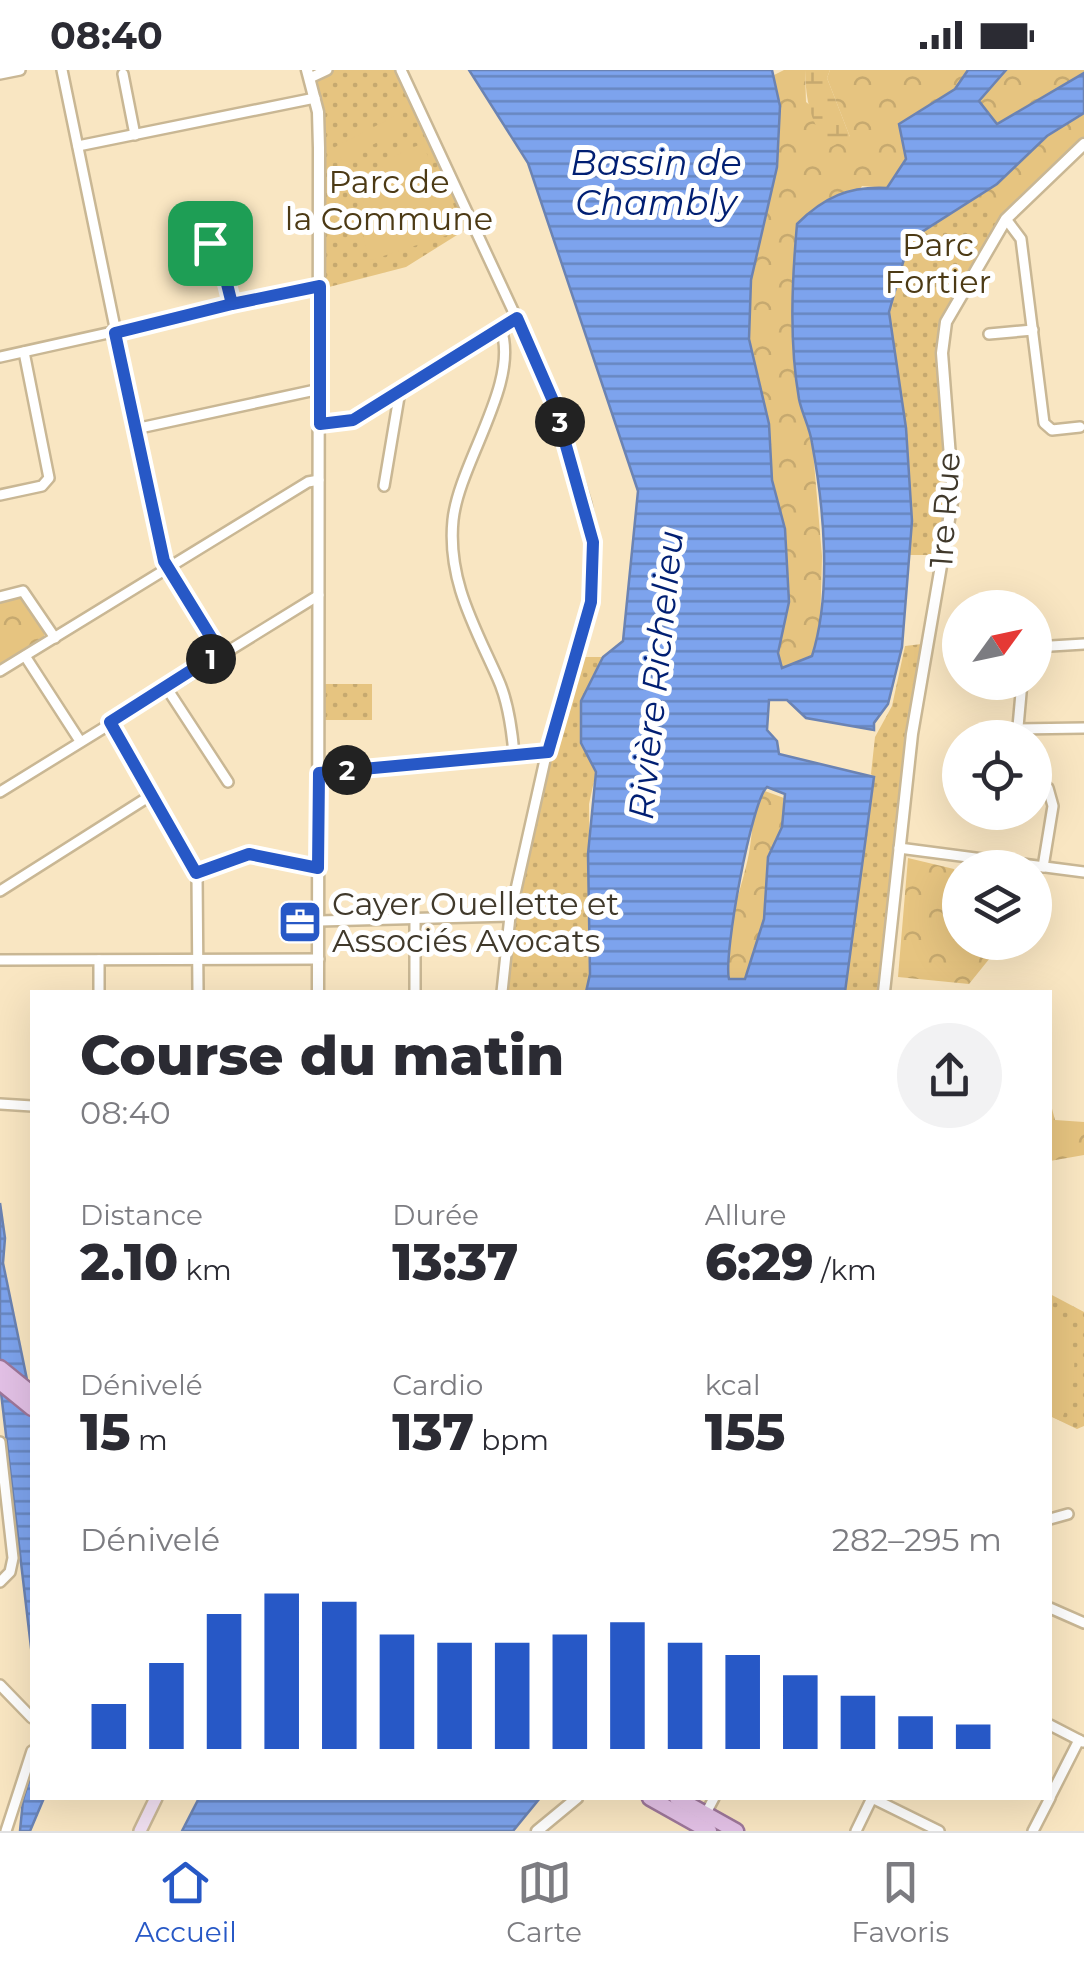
<!DOCTYPE html>
<html lang="fr">
<meta charset="utf-8">
<style>
body{margin:0;font-family:Montserrat,sans-serif;background:#f2f2f3;color:#2b2b33;height:100vh;display:flex;flex-direction:column;font-size:38px;white-space:nowrap}
*{box-sizing:border-box;margin:0}
p{font-size:32px;color:#7c7c81}
.icon{flex:none;width:55px;height:55px;fill:none;stroke:currentColor;stroke-width:2;stroke-linecap:round;stroke-linejoin:round}
.map{position:relative;flex:1;overflow:hidden}
.details{position:absolute;left:30px;top:920px;width:1022px;height:810px;display:flex;flex-direction:column;background:#fff;border-radius:0px;box-shadow:0 10px 40px #0002}
.details>*{flex:none}
.needle{width:65px;rotate:57deg}
.controls{position:absolute;left:942px;top:520px;display:grid;gap:20px}
.controls a{display:grid;place-items:center;width:110px;height:110px;border-radius:50%;background:#fff;box-shadow:0 10px 40px #0002;font-size:50px}
.pin{position:absolute;display:grid;place-items:center;width:85px;height:85px;color:#fff;margin:-42px;border-radius:20px;box-shadow:0 5px 15px #0006}
.km{position:absolute;width:50px;height:50px;margin:-25px;border-radius:50%;background:#222;color:#fff;font-size:28px;line-height:50px;text-align:center}
.round{display:grid;place-items:center;flex:none;width:105px;height:105px;border-radius:52px;background:#f2f2f3}
.overview{display:flex;align-items:center;justify-content:space-between;height:170px;padding:0 50px}
h1{font-size:55px;font-weight:800;line-height:75px}
.figures{display:grid;grid-template-columns:repeat(3,1fr);gap:15px;height:170px;padding:10px 50px}
.figures div{display:grid;align-content:center}
.figures b{font-size:50px;font-weight:800}
.figures small{font-size:28px;font-weight:400}
.figures p{font-size:28px}
.chart{height:280px;padding:20px 50px}
.chart p{display:flex;justify-content:space-between}
.chart svg{width:100%;height:180px;margin-top:10px;stroke:#2758c6;stroke-width:6}
.status{display:flex;justify-content:space-between;align-items:center;height:70px;padding:0 50px;background:#fff;direction:ltr}
.status svg{height:28px;fill:currentColor}
.tabs{display:flex;justify-content:space-around;align-items:center;height:140px;border-top:2px solid #e1e1e2;background:#fff;font-size:28px;color:#7c7c81}
.tabs a{display:grid;justify-items:center;gap:5px}
.tabs .current{color:#2758c6}
.map>svg:first-child{display:block}
.forest{fill:url(#forest-crowns)}
.wetland{fill:url(#wetland-marsh)}
.park{fill:url(#park-dots)}
.pitch{fill:#e6c480}
.water{fill:url(#water-rules);stroke:#6b83b3;stroke-width:2.5;fill-rule:evenodd}
.lines{fill:none;stroke-linecap:round;stroke-linejoin:round}
.minor-casing{stroke:#c9b794;stroke-width:14}
.tertiary-casing{stroke:#c9b794;stroke-width:15}
.secondary-casing{stroke:#c9b794;stroke-width:16}
.primary-casing{stroke:#9e779a;stroke-width:19}
.minor{stroke:#fff;stroke-width:9}
.tertiary{stroke:#fff;stroke-width:10}
.secondary{stroke:#f1e0f2;stroke-width:11}
.primary{stroke:#e3c1e6;stroke-width:14}
.route-casing{stroke:#fff;stroke-width:20}
.route{stroke:#2758c6;stroke-width:12}
.labels{text-anchor:middle;stroke-width:10;stroke-linejoin:round;paint-order:stroke}
.park-label{font-size:32px;fill:#4c3a15;stroke:#fff}
.street-label{font-size:32px;fill:#40392b;stroke:#fff}
.poi-label{font-size:32px;fill:#40392b;stroke:#fff;text-anchor:start}
.water-label{font-size:35px;font-style:italic;fill:#011f73;stroke:#fff}
</style>
<div class="status"><b>08:40</b><svg viewBox="0 0 49 12"><path d="M0 12V9h3v3zM5 12V6h3v6zM10 12V3h3v9zM15 12V0h3v12zM26 1h20v11H26zM47 4h2v5h-2z"/></svg></div>
<div class="map">
<svg width="1084" height="1761" viewBox="0 0 1084 1761">
<defs>
<pattern id="forest-crowns" width="20" height="18" patternUnits="userSpaceOnUse" patternTransform="scale(2.5)"><rect width="20" height="18" fill="#e6c480"/><path d="M2 6a3 3 0 1 1 6 0M12 15a3 3 0 1 1 6 0" fill="none" stroke="#c6a96f"/></pattern>
<pattern id="wetland-marsh" width="20" height="14" patternUnits="userSpaceOnUse" patternTransform="scale(2.5)"><rect width="20" height="14" fill="#e6c480"/><path d="M1 5h8M5 5V1M11 12h8M15 12V8" fill="none" stroke="#c6a96f"/></pattern>
<pattern id="park-dots" width="8" height="8" patternUnits="userSpaceOnUse" patternTransform="scale(2.5)"><rect width="8" height="8" fill="#e6c480"/><path d="M2 2h.1M6 6h.1" fill="none" stroke="#c6a96f" stroke-width="1.8" stroke-linecap="round"/></pattern>
<pattern id="water-rules" width="6" height="5" patternUnits="userSpaceOnUse" patternTransform="scale(2.5)"><rect width="6" height="5" fill="#7da3ed"/><path d="M0 2.5h6" fill="none" stroke="#6886c0"/></pattern>
</defs>
<rect width="100%" height="100%" fill="#f9e6c2"/>
<g class="forest">
<polygon points="784,0 805,0 806,32 850,67 827,8 830,0 968,0 955,19 900,54 906,89 887,118 862,116 792,220 799,330 812,369 822,486 820,563 812,586 782,598 778,583 789,532 785,459 772,410 769,354 749,270 751,210 777,97 772,6"/>
<polygon points="1006,0 1084,0 1084,3 997,54 978,31"/>
<polygon points="1084,43 1084,72 1008,145 914,167 997,114 1047,66"/>
<polygon points="20,526 44,558 44,568 0,596 0,531"/>
<path d="M762 720 784 728 782 757 768 788 764 849 745 909H728C721 865 741 825 749 783 753 760 752 741 762 720Z"/>
<polygon points="908,788 954,799 960,811 960,872 995,873 994,883 969,914 898,907"/>
<polygon points="1050,1031 1055,1050 1084,1052 1084,1085 1050,1091"/>
</g>
<path class="wetland" d="M805 0H830L827 8 850 67 831 77C810 54 806 31 805 0Z"/>
<g class="park">
<polygon points="327,0 401,0 473,155 406,197 329,217 324,216 324,45 315,6"/>
<polygon points="975,128 1006,149 951,236 942,283 953,396 946,485 909,485 912,451 906,358 889,242 906,182 914,167"/>
<polygon points="922,574 901,708 884,922 845,922 874,708 871,704 875,667 892,636 905,576"/>
<path d="M579 587H603L581 632V673L596 702 589 734 590 904 586 922H506C518 808 546 697 579 587Z"/>
<rect x="324" y="614" width="48" height="36"/>
<polygon points="1050,1224 1084,1242 1084,1356 1077,1359 1050,1346"/>
</g>
<g class="pitch">
<polygon points="397,45 404,59 342,90 335,77"/>
<path d="M423 74 443 123 448 122 459 148 451 164 371 190C348 138 368 89 423 74Z"/>
<path d="M1050 1240C1084 1265 1077 1315 1061 1351L1050 1346Z"/>
</g>
<g class="water">
<path d="M469 0H772L780 36 777 97 751 210 749 269 769 354 772 410 785 459 789 532 778 583 782 598 812 586C832 523 824 438 812 373 810 358 802 344 799 329 789 272 792 211 797 154 824 127 849 116 887 118L906 89 899 54 955 19 968 0H1006L979 31 997 54 1084 3V43L1047 66 997 114 914 167 906 182 889 242 906 358 912 451 902 577 888 634 874 653V660L806 648 787 630H769L767 660 777 671 779 684 874 707 845 922H586L590 904 588 784 596 702 581 673V631L603 587 623 571 638 421 528 93ZM767 717 785 724 782 757 768 787 764 849 745 909H729C723 885 752 729 767 717Z"/>
<polygon points="0,1133 5,1168 3,1193 32,1334 32,1586 0,1314"/>
<polygon points="32,1701 32,1728 44,1728 30,1761 20,1761 23,1730"/>
<polygon points="199,1728 540,1728 513,1761 182,1761"/>
</g>
<g class="lines">
<defs>
<g id="minor">
<polyline points="62,0 162,486 221,583"/>
<polyline points="401,0 549,318 586,434 593,472 591,532 547,681 510,846 502,922"/>
<polyline points="0,4 20,0"/>
<polyline points="123,4 135,65"/>
<polyline points="310,8 327,0"/>
<polyline points="78,76 315,28"/>
<polyline points="1006,149 1021,169 1044,353 1052,360 1080,357"/>
<circle cx="217" cy="174" r="8"/>
<polyline points="219,181 232,234"/>
<path d="M501 259C520 313 459 393 453 450 447 510 475 557 498 609 508 631 512 661 514 684"/>
<polyline points="989,264 1033,260"/>
<polyline points="0,287 319,216"/>
<polyline points="320,354 353,350 517,248"/>
<polyline points="135,359 320,319"/>
<polyline points="384,416 400,321"/>
<polyline points="0,425 42,416 49,408 24,282"/>
<polyline points="0,527 23,521 55,568"/>
<polyline points="1035,577 1084,574"/>
<polyline points="25,586 80,671"/>
<polyline points="0,601 308,412 319,410"/>
<polyline points="166,617 228,712"/>
<polyline points="110,652 197,805 198,922"/>
<polyline points="1017,659 1084,658"/>
<polyline points="1017,668 1022,612"/>
<polyline points="319,703 547,681"/>
<polyline points="1035,711 1048,718 1053,736 1043,797"/>
<polyline points="0,722 319,525"/>
<polyline points="899,778 1084,802"/>
<polyline points="196,803 249,784 319,798"/>
<polyline points="0,821 153,724"/>
<polyline points="415,849 415,922"/>
<polyline points="319,851 510,846"/>
<polyline points="0,890 319,889"/>
<polyline points="99,922 99,890"/>
<polyline points="0,1034 32,1036"/>
<polyline points="0,1372 13,1488 10,1502 0,1512"/>
<polyline points="1050,1449 1068,1444"/>
<polyline points="1050,1538 1084,1553"/>
<polyline points="0,1615 32,1648"/>
<polyline points="1050,1655 1083,1672"/>
<polyline points="1050,1727 1079,1670"/>
<polyline points="705,1745 714,1728"/>
<polyline points="6,1761 32,1681"/>
<polyline points="856,1761 872,1728 939,1761"/>
<polyline points="1033,1761 1050,1728"/>
</g>
<g id="tertiary">
<polyline points="307,0 318,42 319,78 318,922"/>
<polyline points="884,922 912,664 953,426 942,283 946,252 1006,149 1084,74"/>
<polyline points="537,1761 577,1728"/>
</g>
<polyline id="secondary" points="140,1761 156,1728"/>
<g id="primary">
<polyline points="0,1298 32,1324"/>
<polyline points="0,1312 32,1338"/>
<polyline points="650,1728 709,1761"/>
<polyline points="677,1728 736,1761"/>
</g>
</defs>
<use href="#minor" class="minor-casing"/>
<use href="#tertiary" class="tertiary-casing"/>
<use href="#secondary" class="secondary-casing"/>
<use href="#primary" class="primary-casing"/>
<use href="#minor" class="minor"/>
<use href="#tertiary" class="tertiary"/>
<use href="#secondary" class="secondary"/>
<use href="#primary" class="primary"/>
</g>
<g class="lines">
<defs>
<polyline id="route" points="210,173 212,180 219,182 232,234 115,263 164,491 220,582 110,652 196,803 249,784 318,798 319,703 548,682 591,532 593,472 554,333 517,248 353,350 320,354 320,216 232,234 219,182 225,172 216,166 210,173"/>
</defs>
<use href="#route" class="route-casing"/>
<use href="#route" class="route"/>
</g>
<defs>
<symbol id="office-square" viewBox="-11 -11 22 22"><rect x="-9" y="-9" width="18" height="18" rx="4" fill="#2758c6" stroke="#fff"/><path d="M-6-3h4V-5.5h4V-3h4V5H-6ZM-1-4.5V-3h2v-1.5ZM-6 0V1H6V0Z" fill="#fff"/></symbol>
</defs>
<g fill-rule="evenodd">
<use href="#office-square" x="275" y="827" width="50" height="50"/>
</g>
<g class="labels">
<g class="park-label">
<text x="389" y="123">Parc de<tspan x="389" dy="37">la Commune</tspan></text>
<text x="938" y="186">Parc<tspan x="938" dy="37">Fortier</tspan></text>
</g>
<g class="street-label">
<text transform="translate(945 440) rotate(-86)" y="11">1re Rue</text>
</g>
<g class="poi-label">
<text x="332" y="845">Cayer Ouellette et<tspan x="332" dy="37">Associés Avocats</tspan></text>
</g>
<g class="water-label">
<text x="656" y="105">Bassin de<tspan x="656" dy="40">Chambly</tspan></text>
<text transform="translate(656 605) rotate(-84)" y="12">Rivière Richelieu</text>
</g>
</g>
</svg>
<div class="controls">
<a><svg class="needle" viewBox="-14 -14 28 28"><path d="M0-13l5 13h-10z" fill="#e53935"/><path d="M0 13l5-13h-10z" fill="#7c7c81"/></svg></a>
<a><svg class="icon" aria-label="locate" viewBox="0 0 24 24"><circle cx="12" cy="12" r="6"/><path d="M12 2v4M12 18v4M2 12h4M18 12h4"/></svg></a>
<a><svg class="icon" aria-label="layers" viewBox="0 0 24 24"><path d="M12 4l9 5-9 5-9-5zM3 14l9 5 9-5"/></svg></a>
</div>
<div class="pin" style="left:210px;top:173px;background:#1e9e55"><svg class="icon" aria-label="arrive" viewBox="0 0 24 24"><path d="M6 21V4h12l-3 4 3 4H6"/></svg></div>
<b class="km" style="left:211px;top:589px">1</b>
<b class="km" style="left:347px;top:700px">2</b>
<b class="km" style="left:560px;top:352px">3</b>
<section class="details">
<div class="overview"><div><h1>Course du matin</h1><p>08:40</p></div><a class="round"><svg class="icon" aria-label="share" viewBox="0 0 24 24"><path d="M12 15V3M7 8l5-5 5 5M5 13v7h14v-7"/></svg></a></div>
<div class="figures">
<div><p>Distance</p><b>2.10<small> km</small></b></div>
<div><p>Durée</p><b>13:37</b></div>
<div><p>Allure</p><b>6:29<small> /km</small></b></div>
</div>
<div class="figures">
<div><p>Dénivelé</p><b>15<small> m</small></b></div>
<div><p>Cardio</p><b>137<small> bpm</small></b></div>
<div><p>kcal</p><b>155</b></div>
</div>
<div class="chart"><p><span>Dénivelé</span>282–295 m</p>
<svg viewBox="0 0 160 44" preserveAspectRatio="none"><path d="M5 44V33M15 44V23M25 44V11M35 44V6M45 44V8M55 44V16M65 44V18M75 44V18M85 44V16M95 44V13M105 44V18M115 44V21M125 44V26M135 44V31M145 44V36M155 44V38"/></svg>
</div>
</section>
</div>
<nav class="tabs">
<a class="current"><svg class="icon" aria-label="home" viewBox="0 0 24 24"><path d="M3 11l9-7 9 7M6 9v11h12V9"/></svg>Accueil</a>
<a><svg class="icon" aria-label="map" viewBox="0 0 24 24"><path d="M3 6l6-2 6 2 6-2v14l-6 2-6-2-6 2zM9 4v14M15 6v14"/></svg>Carte</a>
<a><svg class="icon" aria-label="saved" viewBox="0 0 24 24"><path d="M7 4h10v16l-5-4-5 4z"/></svg>Favoris</a>
</nav>
